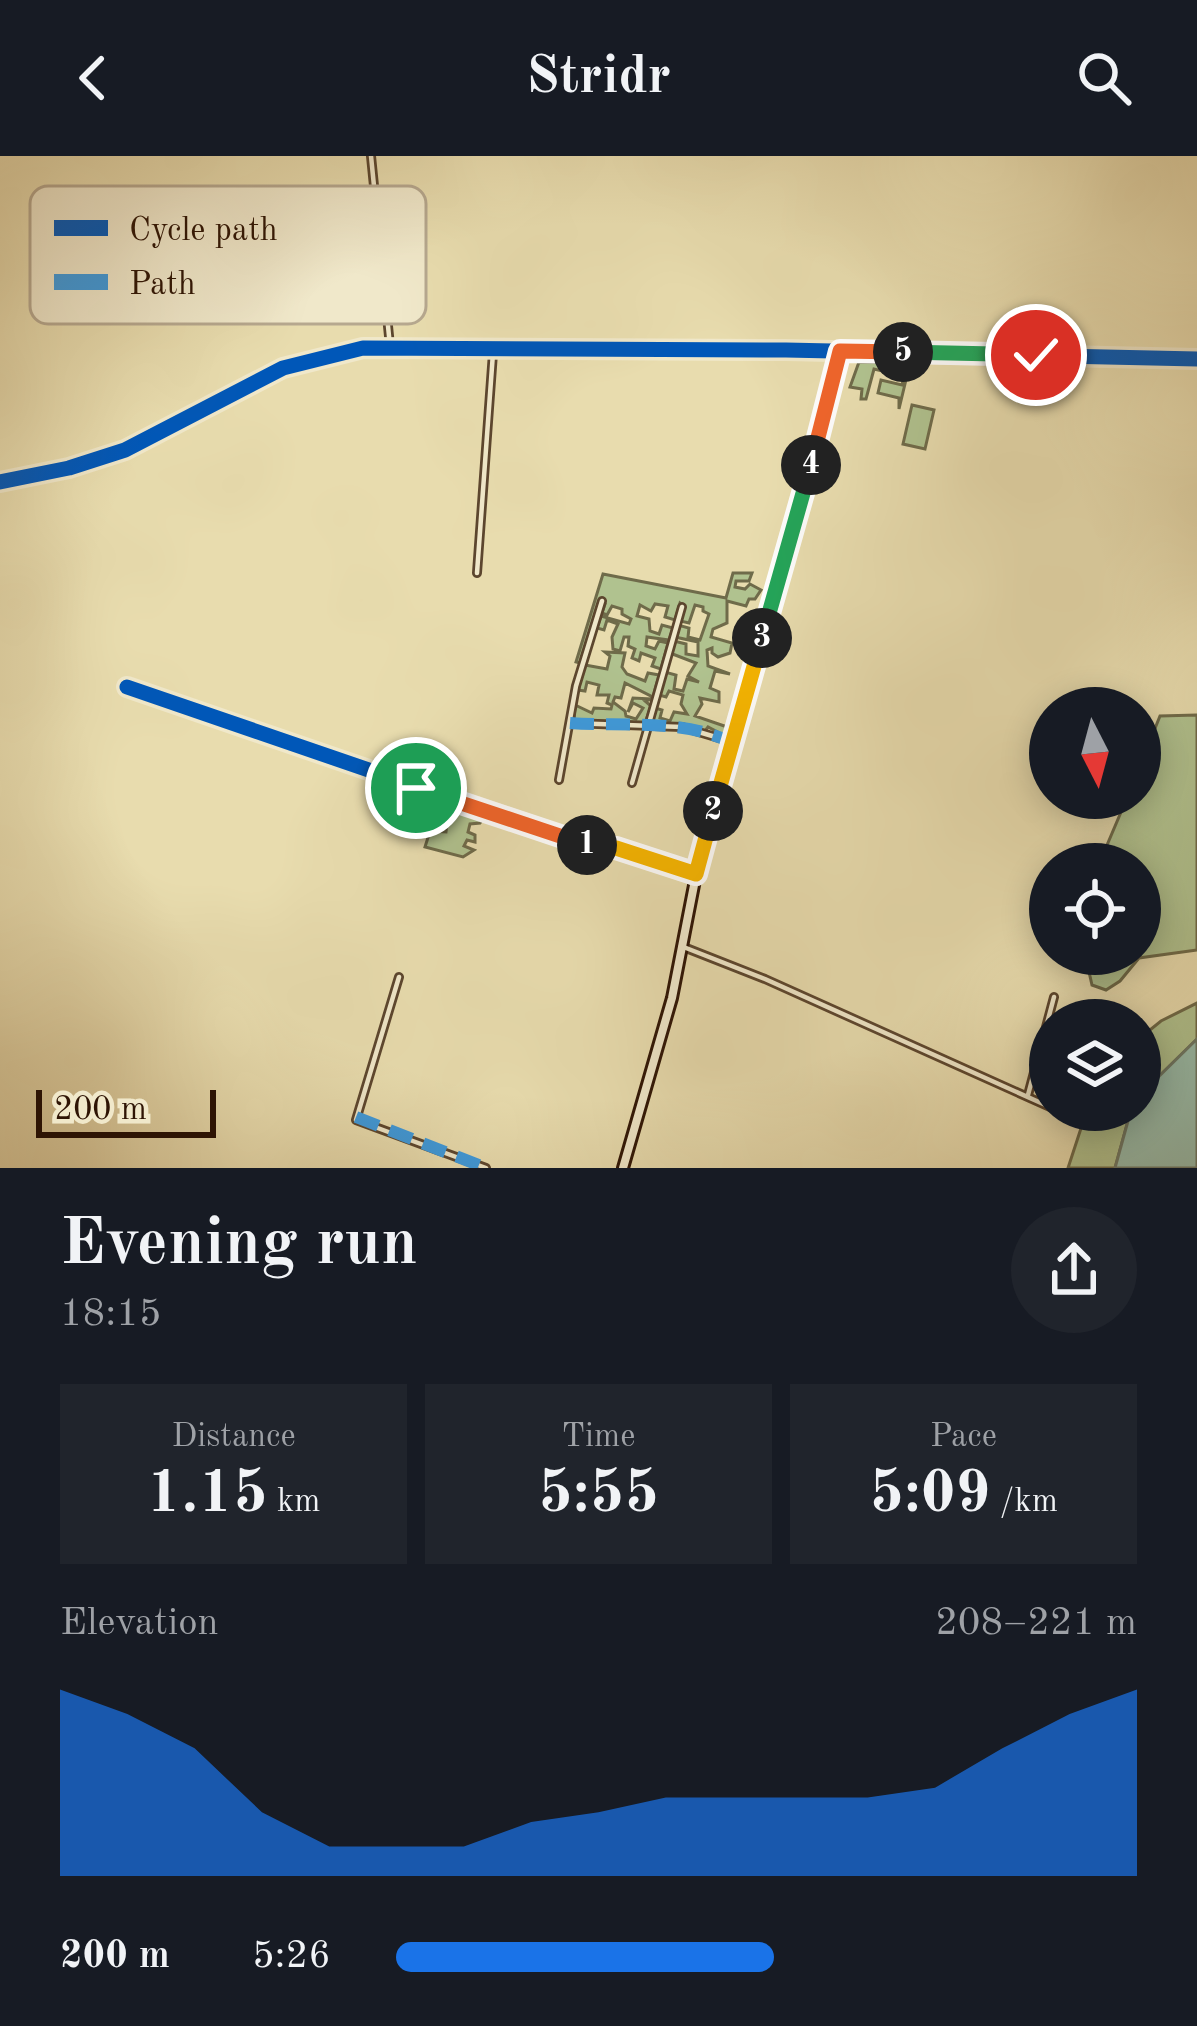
<!DOCTYPE html>
<meta charset="utf-8">
<style>
body{margin:0;font-family:"Old Standard TT",serif;background:#20242c;color:#f1f3f6;height:100vh;display:flex;flex-direction:column;font-size:45px;white-space:nowrap}
*{box-sizing:border-box;margin:0}
p{font-size:39px;color:#9ea1a6}
.icon{flex:none;width:66px;height:66px;fill:none;stroke:currentColor;stroke-width:2;stroke-linecap:round;stroke-linejoin:round}
.map{position:relative;height:1012px;overflow:hidden}
.panel{display:flex;flex-direction:column;background:#171b24;flex:1}
.panel>*{flex:none}
.needle{width:78px;rotate:174deg}
.buttons{position:absolute;left:1029px;top:531px;display:grid;gap:24px}
.buttons a{display:grid;place-items:center;width:132px;height:132px;border-radius:50%;background:#171b24;box-shadow:0 6px 30px #0003;font-size:60px}
.scale{position:absolute;left:36px;bottom:30px;width:180px;box-sizing:border-box;padding-left:12px;border:6px solid #2e1404;border-top:0;font-size:33px;line-height:42px;white-space:nowrap;color:#2e1404;-webkit-text-stroke:9px #f0e8ca;paint-order:stroke}
.pin{position:absolute;display:grid;place-items:center;width:102px;height:102px;color:#fff;margin:-51px;border:6px solid #fff;border-radius:50%;box-shadow:0 3px 12px #0007}
.km{position:absolute;width:60px;height:60px;margin:-30px;border-radius:50%;background:#222;color:#fff;font-size:33px;line-height:60px;text-align:center}
.round{display:grid;place-items:center;flex:none;width:126px;height:126px;border-radius:63px;background:#20242c}
.overview{display:flex;align-items:center;justify-content:space-between;height:204px;padding:0 60px}
h1{font-size:66px;font-weight:700;line-height:90px}
.stats{display:grid;grid-template-columns:repeat(3,1fr);gap:18px;height:204px;padding:12px 60px}
.stats div{display:grid;align-content:center;border-radius:0px;background:#20242c;text-align:center}
.stats b{font-size:60px;font-weight:700}
.stats small{font-size:33px;font-weight:400}
.stats p{font-size:33px}
.chart{height:336px;padding:24px 60px}
.chart p{display:flex;justify-content:space-between}
.chart svg{width:100%;height:216px;margin-top:12px;fill:#1a73e8;opacity:.7}
ul{padding:0 60px;list-style:none;font-size:39px}
li{display:grid;grid-template-columns:192px 144px 1fr;align-items:center;height:90px}
li i{height:30px;border-radius:15px;background:#1a73e8}
header{display:flex;justify-content:space-between;align-items:center;height:156px;padding:0 60px;background:#171b24;font-size:54px;font-weight:700}
.map>svg:first-child{display:block}
.green{fill:#b0c28f;stroke:#6f6b4a;stroke-width:3}
.water{fill:#97bcab;stroke:#6d7968;stroke-width:3}
.lines{fill:none;stroke-linecap:round;stroke-linejoin:round}
.street-casing{stroke:#5c462e;stroke-width:10}
.secondary-casing{stroke:#2e1404;stroke-width:14}
.primary-casing{stroke:#2e1404;stroke-width:15}
.street{stroke:#f0e8ca;stroke-width:4.5}
.secondary{stroke:#f0e8ca;stroke-width:8}
.primary{stroke:#e8dcae;stroke-width:9}
.quiet{stroke:#3d9add;stroke-width:12;stroke-dasharray:24 12;stroke-linecap:butt}
.cycleway-casing{stroke:#f0e8ca;stroke-width:22}
.cycleway{stroke:#0057b8;stroke-width:15}
.split-1-casing{stroke:#fff;stroke-width:24}
.split-2-casing{stroke:#fff;stroke-width:24}
.split-3-casing{stroke:#fff;stroke-width:24}
.split-4-casing{stroke:#fff;stroke-width:24}
.split-5-casing{stroke:#fff;stroke-width:24}
.split-6-casing{stroke:#fff;stroke-width:24}
.split-1{stroke:#f0652b;stroke-width:15}
.split-2{stroke:#f5b400;stroke-width:15}
.split-3{stroke:#f5b400;stroke-width:15}
.split-4{stroke:#22a559;stroke-width:15}
.split-5{stroke:#f0652b;stroke-width:15}
.split-6{stroke:#22a559;stroke-width:15}
.key{fill:#f0e8ca;stroke:#b6a88f;stroke-width:3}
.key-label{font-size:33px;fill:#2e1404}
</style>
<header><svg class="icon" aria-label="back" viewBox="0 0 24 24"><path d="M15 5l-7 7 7 7"/></svg>Stridr<svg class="icon" aria-label="search" viewBox="0 0 24 24"><circle cx="10" cy="10" r="6"/><path d="M15 15l6 6"/></svg></header>
<div class="map">
<svg width="1197" height="1012" viewBox="0 0 1197 1012">
<rect width="100%" height="100%" fill="#e8dcae"/>
<filter id="stains"><feTurbulence type="fractalNoise" baseFrequency=".00167" numOctaves="4"/><feColorMatrix values="0 0 0 0 .2 0 0 0 0 .09 0 0 0 0 .02 0 0 0 .5 -.17"/></filter>
<radialGradient id="worn" r=".72"><stop offset=".6" stop-color="#630" stop-opacity="0"/><stop offset="1" stop-color="#630" stop-opacity=".3"/></radialGradient>
<g class="green">
<polygon points="859,206 910,207 899,253 899,242 878,237 881,224 902,229 904,220 874,213 866,243 861,243 862,233 850,231"/>
<polygon points="912,249 934,254 925,293 903,288"/>
<polygon points="733,417 752,417 749,425 736,425 735,431 745,433 750,428 761,434 755,443 749,443 746,450 727,445 727,467 713,473 711,481 732,487 730,497 718,501 712,497 712,492 707,494 708,510 730,518 715,515 710,532 719,536 719,546 700,542 702,548 695,560 733,573 729,582 708,571 705,575 652,565 655,552 662,554 660,562 670,565 674,556 687,558 681,548 683,539 669,535 666,541 659,539 665,516 676,519 674,533 683,535 687,523 699,526 688,520 696,507 670,497 674,485 686,488 686,498 698,500 698,486 675,481 678,469 689,472 688,481 700,484 709,458 703,455 703,451 695,449 689,467 680,465 684,450 680,447 675,464 665,461 668,450 655,448 651,455 640,449 637,460 649,463 650,475 659,478 662,469 673,472 669,484 647,481 646,490 655,493 659,485 668,487 661,513 652,510 655,502 641,497 639,505 632,502 635,493 628,490 629,481 624,481 620,495 613,493 612,481 618,468 607,464 604,474 597,472 601,460 629,468 631,463 622,458 622,453 612,450 607,459 602,457 605,448 601,446 580,507 576,506 603,418 726,442"/>
<polygon points="605,496 625,497 622,511 627,518 645,525 648,517 659,519 653,541 625,527 621,542 615,541 613,546 625,555 626,560 636,563 643,552 633,547 628,556 633,542 652,543 645,545 651,550 645,567 574,564 575,549 592,557 594,552 611,553 612,549 607,547 609,539 597,539 599,529 587,526 585,535 578,534 585,509 607,513 610,500"/>
<polygon points="1197,559 1197,794 1139,802 1120,825 1106,834 1092,829 1085,798 1140,798 1140,708 1099,708 1127,642 1140,642 1140,610 1160,560"/>
<polygon points="452,647 481,656 483,662 480,667 470,668 468,676 475,679 475,686 467,684 464,690 474,694 463,701 425,691 430,675 446,676 448,658 445,654"/>
<polygon points="1197,847 1197,883 1140,939 1140,882 1161,865"/>
<polygon points="1087,954 1131,954 1115,1012 1068,1012"/>
</g>
<polygon class="water" points="1197,883 1197,1012 1115,1012 1131,954 1140,954 1140,939"/>
<g class="lines">
<defs>
<g id="street">
<polyline points="371,0 390,190"/>
<polyline points="477,417 493,197"/>
<polyline points="127,531 593,691 617,692 696,719"/>
<polyline points="570,567 682,571 729,585"/>
<polyline points="559,624 576,530 602,445"/>
<polyline points="632,627 682,451"/>
<polyline points="681,790 765,823 1050,951"/>
<polyline points="399,821 356,964 486,1012"/>
<polyline points="1028,939 1054,841"/>
<polyline points="1055,954 1060,957"/>
</g>
<polyline id="secondary" points="623,1012 672,842 696,719 840,195"/>
<polyline id="primary" points="0,326 69,312 125,294 283,212 363,192 786,194 1197,203"/>
</defs>
<use href="#street" class="street-casing"/>
<use href="#secondary" class="secondary-casing"/>
<use href="#primary" class="primary-casing"/>
<use href="#street" class="street"/>
<use href="#secondary" class="secondary"/>
<use href="#primary" class="primary"/>
<g class="quiet">
<path d="M570 567C625 571 682 562 733 587"/>
<polyline points="356,961 486,1012"/>
</g>
<defs>
<g id="cycleway">
<polyline points="0,326 69,312 125,294 283,212 363,192 786,194 1197,203"/>
<polyline points="127,531 593,691 617,692 696,719"/>
</g>
</defs>
<use href="#cycleway" class="cycleway-casing"/>
<use href="#cycleway" class="cycleway"/>
</g>
<g class="lines">
<defs>
<polyline id="split-1" points="416,632 587,689"/>
<polyline id="split-2" points="587,689 616,692 696,718 713,655"/>
<polyline id="split-3" points="713,655 762,482"/>
<polyline id="split-4" points="762,482 811,309"/>
<polyline id="split-5" points="811,309 840,195 903,196"/>
<polyline id="split-6" points="903,196 1036,199"/>
</defs>
<use href="#split-1" class="split-1-casing"/>
<use href="#split-2" class="split-2-casing"/>
<use href="#split-3" class="split-3-casing"/>
<use href="#split-4" class="split-4-casing"/>
<use href="#split-5" class="split-5-casing"/>
<use href="#split-6" class="split-6-casing"/>
<use href="#split-1" class="split-1"/>
<use href="#split-2" class="split-2"/>
<use href="#split-3" class="split-3"/>
<use href="#split-4" class="split-4"/>
<use href="#split-5" class="split-5"/>
<use href="#split-6" class="split-6"/>
</g>
<rect x="30" y="30" width="396" height="138" rx="18" class="key"/>
<rect x="54" y="64" width="54" height="16" fill="#0057b8"/>
<rect x="54" y="118" width="54" height="16" fill="#3d9add"/>
<g class="key-label">
<text x="129" y="84">Cycle path</text>
<text x="129" y="138">Path</text>
</g>
<rect width="100%" height="100%" filter="url(#stains)"/>
<rect width="100%" height="100%" fill="url(#worn)"/>
</svg>
<div class="buttons">
<a><svg class="needle" viewBox="-14 -14 28 28"><path d="M0-13l5 13h-10z" fill="#e53935"/><path d="M0 13l5-13h-10z" fill="#9ea1a6"/></svg></a>
<a><svg class="icon" aria-label="locate" viewBox="0 0 24 24"><circle cx="12" cy="12" r="6"/><path d="M12 2v4M12 18v4M2 12h4M18 12h4"/></svg></a>
<a><svg class="icon" aria-label="layers" viewBox="0 0 24 24"><path d="M12 4l9 5-9 5-9-5zM3 14l9 5 9-5"/></svg></a>
</div>
<div class="scale">200 m</div>
<div class="pin" style="left:416px;top:632px;background:#1e9e55"><svg class="icon" aria-label="arrive" viewBox="0 0 24 24"><path d="M6 21V4h12l-3 4 3 4H6"/></svg></div>
<div class="pin" style="left:1036px;top:199px;background:#d93025"><svg class="icon" aria-label="check" viewBox="0 0 24 24"><path d="M5 12l5 5 9-10"/></svg></div>
<b class="km" style="left:587px;top:689px">1</b>
<b class="km" style="left:713px;top:655px">2</b>
<b class="km" style="left:762px;top:482px">3</b>
<b class="km" style="left:811px;top:309px">4</b>
<b class="km" style="left:903px;top:196px">5</b>
</div>
<section class="panel">
<div class="overview"><div><h1>Evening run</h1><p>18:15</p></div><a class="round"><svg class="icon" aria-label="share" viewBox="0 0 24 24"><path d="M12 15V3M7 8l5-5 5 5M5 13v7h14v-7"/></svg></a></div>
<div class="stats">
<div><p>Distance</p><b>1.15<small> km</small></b></div>
<div><p>Time</p><b>5:55</b></div>
<div><p>Pace</p><b>5:09<small> /km</small></b></div>
</div>
<div class="chart"><p><span>Elevation</span>208–221 m</p>
<svg viewBox="0 0 160 44" preserveAspectRatio="none"><path d="M0 44V6L10 11L20 18L30 31L40 38L50 38L60 38L70 33L80 31L90 28L100 28L110 28L120 28L130 26L140 18L150 11L160 6V44z"/></svg>
</div>
<ul>
<li><b>200 m</b>5:26<i style="width:51%"></i></li>
</ul>
</section>
